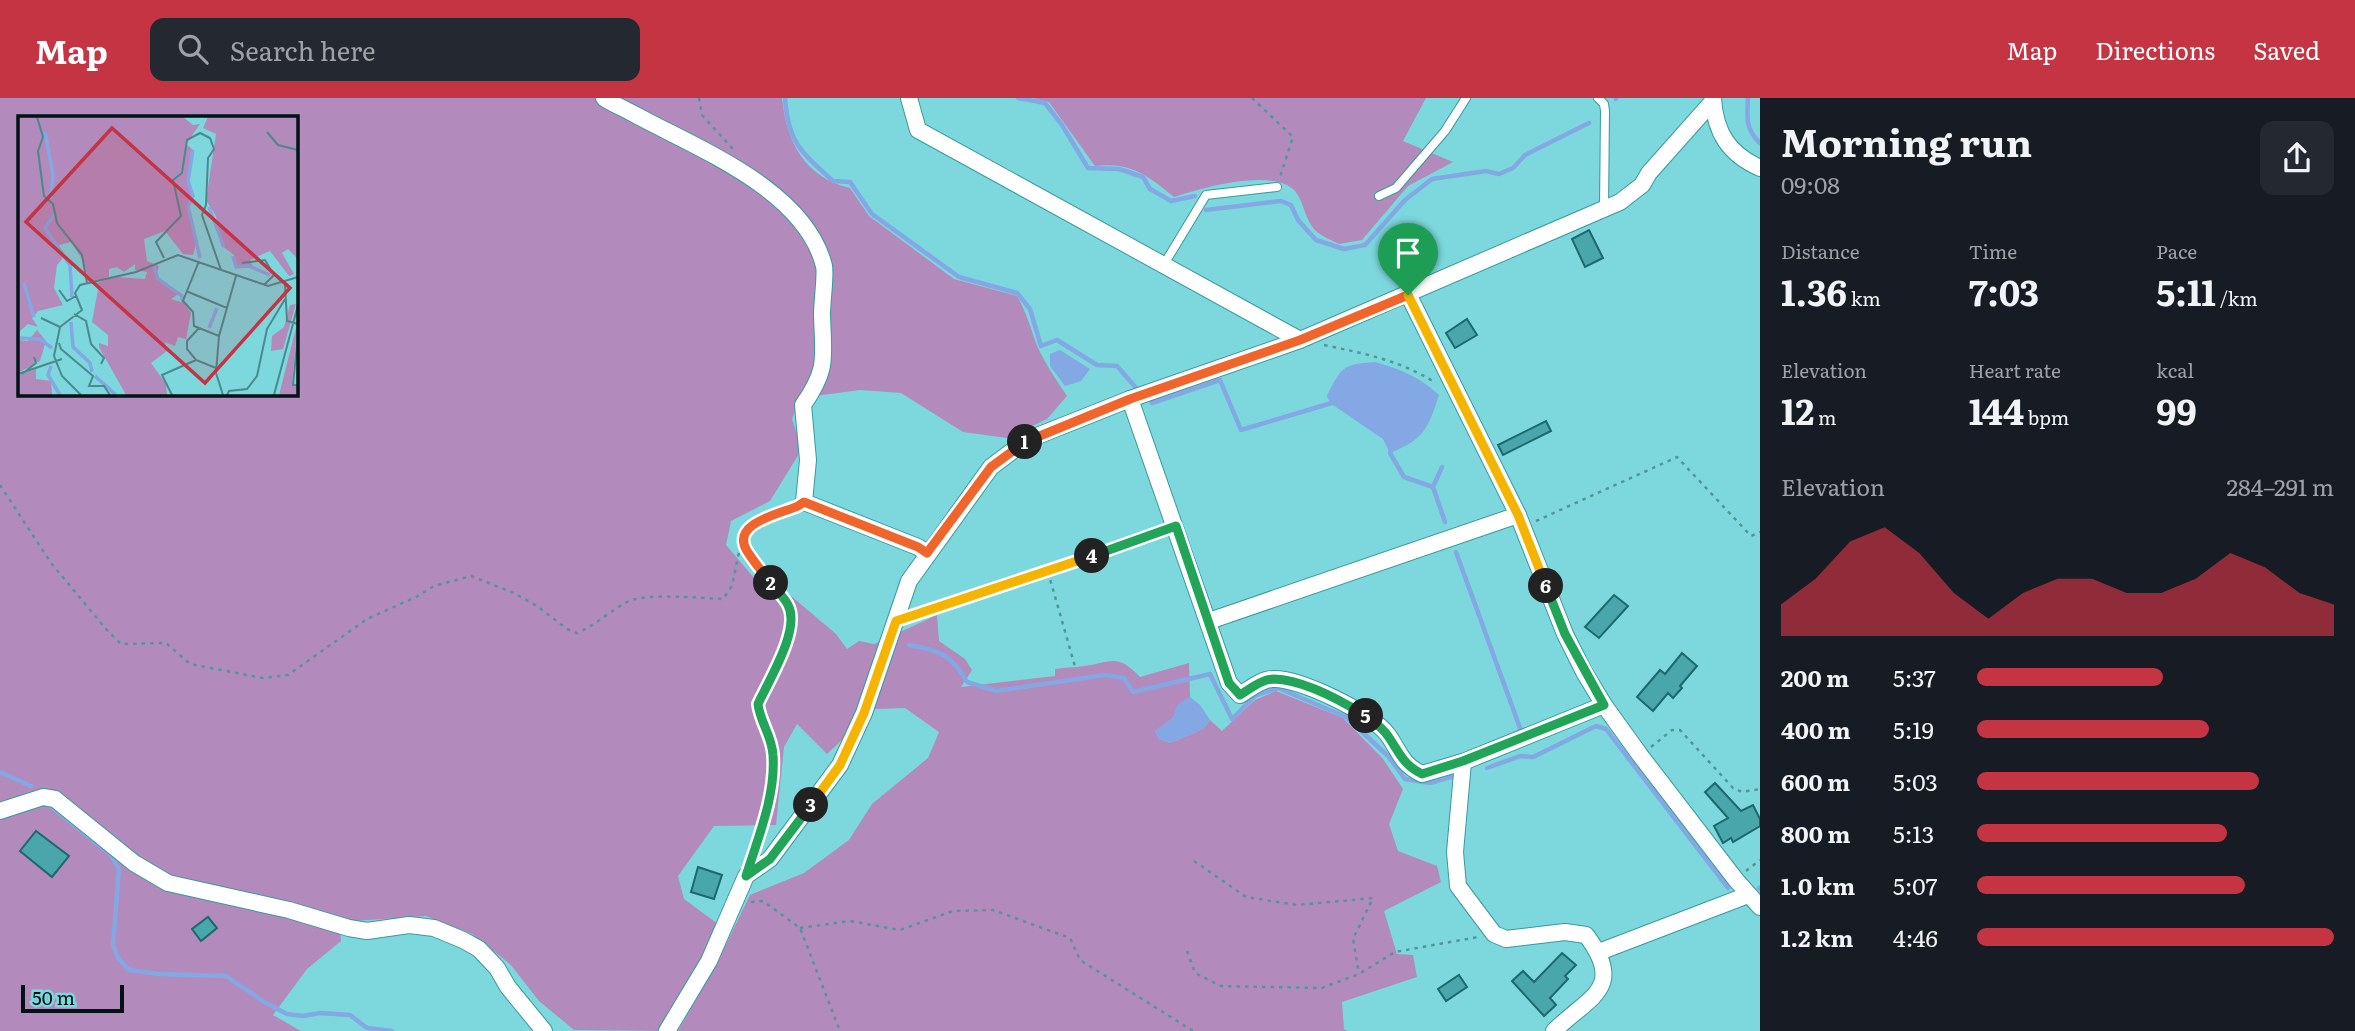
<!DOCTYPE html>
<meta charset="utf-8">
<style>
body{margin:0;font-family:Literata,serif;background:#242831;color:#f1f3f6;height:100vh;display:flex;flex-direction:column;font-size:26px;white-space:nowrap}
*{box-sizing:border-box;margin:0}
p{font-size:23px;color:#9ea1a6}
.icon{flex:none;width:38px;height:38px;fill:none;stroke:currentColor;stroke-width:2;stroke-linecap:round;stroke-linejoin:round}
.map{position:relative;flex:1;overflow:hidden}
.side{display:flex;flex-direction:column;background:#171b24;width:595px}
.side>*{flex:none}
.scale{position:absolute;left:21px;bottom:18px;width:103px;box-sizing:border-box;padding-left:7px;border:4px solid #011314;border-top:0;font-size:19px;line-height:24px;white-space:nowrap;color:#011314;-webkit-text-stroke:5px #7cd8dd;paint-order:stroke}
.pin{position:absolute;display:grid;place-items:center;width:60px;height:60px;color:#fff;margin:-72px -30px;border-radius:50% 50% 50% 0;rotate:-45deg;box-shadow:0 0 7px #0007}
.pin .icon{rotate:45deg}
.km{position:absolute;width:35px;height:35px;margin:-18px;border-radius:50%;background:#222;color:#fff;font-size:19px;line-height:35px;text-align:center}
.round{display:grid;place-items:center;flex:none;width:74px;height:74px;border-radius:14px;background:#242831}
.summary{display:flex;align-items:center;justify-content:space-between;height:119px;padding:0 21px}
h1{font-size:38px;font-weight:700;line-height:52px}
.figures{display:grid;grid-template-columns:repeat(3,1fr);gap:10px;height:119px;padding:7px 21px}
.figures div{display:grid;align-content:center}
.figures b{font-size:35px;font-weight:700}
.figures small{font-size:19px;font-weight:400}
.figures p{font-size:19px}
.chart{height:196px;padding:14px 21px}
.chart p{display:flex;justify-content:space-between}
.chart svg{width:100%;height:126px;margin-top:7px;fill:#c43443;opacity:.7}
ul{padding:0 21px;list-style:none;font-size:23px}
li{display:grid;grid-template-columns:112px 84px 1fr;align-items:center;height:52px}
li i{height:18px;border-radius:9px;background:#c43443}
header{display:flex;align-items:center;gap:42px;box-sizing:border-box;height:98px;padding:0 35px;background:#c43443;color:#fff}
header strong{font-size:33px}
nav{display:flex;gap:38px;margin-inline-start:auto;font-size:24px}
.search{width:490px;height:63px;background:#242831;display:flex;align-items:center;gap:18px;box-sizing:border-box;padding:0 24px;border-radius:14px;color:#9ea1a6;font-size:26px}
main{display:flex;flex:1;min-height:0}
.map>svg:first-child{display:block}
.green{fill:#b38abc;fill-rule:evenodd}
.water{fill:#83a8e4}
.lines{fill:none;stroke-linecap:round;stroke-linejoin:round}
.stream{stroke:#83a8e4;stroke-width:4.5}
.building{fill:#49a7ac;stroke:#1d686c;stroke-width:2}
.lane-casing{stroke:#39999e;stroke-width:10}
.street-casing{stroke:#39999e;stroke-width:18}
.path{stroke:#53969a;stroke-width:2.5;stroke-dasharray:3.5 5;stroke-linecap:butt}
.lane{stroke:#fff;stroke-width:8}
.street{stroke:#fff;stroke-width:16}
.split-1-casing{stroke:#fff;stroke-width:14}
.split-2-casing{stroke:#fff;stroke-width:14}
.split-3-casing{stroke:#fff;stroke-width:14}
.split-4-casing{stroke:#fff;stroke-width:14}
.split-5-casing{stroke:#fff;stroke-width:14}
.split-6-casing{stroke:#fff;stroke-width:14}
.split-7-casing{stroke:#fff;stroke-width:14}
.split-1{stroke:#f0652b;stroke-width:9}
.split-2{stroke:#f0652b;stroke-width:9}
.split-3{stroke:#22a559;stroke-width:9}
.split-4{stroke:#f5b400;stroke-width:9}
.split-5{stroke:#22a559;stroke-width:9}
.split-6{stroke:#22a559;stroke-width:9}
.split-7{stroke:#f5b400;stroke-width:9}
.inset-river{fill:none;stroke:#83a8e4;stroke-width:3.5}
.inset-road{fill:none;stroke:#4b898d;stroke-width:2}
.view{fill:#c43443;fill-opacity:0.15;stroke:#c43443;stroke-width:3.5}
.inset-edge{fill:none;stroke:#011314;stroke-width:3.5}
</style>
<header>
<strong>Map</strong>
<div class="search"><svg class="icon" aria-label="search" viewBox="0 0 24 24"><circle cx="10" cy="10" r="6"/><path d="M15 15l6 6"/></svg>Search here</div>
<nav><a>Map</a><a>Directions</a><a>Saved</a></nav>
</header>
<main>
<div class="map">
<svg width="1760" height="933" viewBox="0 0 1760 933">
<rect width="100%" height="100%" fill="#7cd8dd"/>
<g class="green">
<path d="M0 0H782C786 43 805 80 850 90L869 118 954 181 1017 198C1027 215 1031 232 1038 250 1046 267 1057 283 1067 298L1047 321 1007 340 963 334 901 295 860 292 800 300 792 321 802 351 770 403 731 423 726 447 767 495 777 486 836 536 847 551 859 543 874 546 937 517 939 543 965 561 972 572 961 589 1055 578V571C1065 569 1074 570 1084 568 1113 564 1117 555 1140 579L1189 565 1190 599 1178 607 1173 620 1155 633 1159 641 1170 645 1203 631 1210 622 1222 633 1255 602 1276 593 1343 620 1383 661 1403 691 1389 726 1398 753 1437 768 1441 784 1384 813 1397 856 1413 857 1417 879 1342 904 1344 931 1347 933H678L719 861 750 797 804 775 849 742 872 706 928 660 939 634 905 610 875 611 827 656 797 626 784 649 776 727 714 728 678 778 684 801 718 826 698 873 661 933 574 932 539 903 510 866 472 836 426 818 340 824 341 843 307 871 273 917 301 933H0ZM19 19H296V296H19Z"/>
<path d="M1033 0H1426L1403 43 1453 64 1408 88 1362 142 1339 146C1331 142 1321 138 1315 132 1305 122 1304 104 1295 93 1273 69 1201 90 1174 99 1147 77 1131 64 1095 68L1049 4Z"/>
</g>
<g class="water">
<polygon points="1060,252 1090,271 1081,283 1065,288 1050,268 1050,256"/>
<path d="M1375 264C1400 271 1420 279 1439 297 1428 330 1425 341 1390 355L1383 341 1330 305 1327 298C1341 269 1343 266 1375 264Z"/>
<polygon points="1190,599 1200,607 1210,622 1203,631 1170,645 1159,641 1155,633 1173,620 1177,607"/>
</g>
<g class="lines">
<g class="stream">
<path d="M785 0C788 45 802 55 833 83L850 84 872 116 959 179 1017 195 1030 211 1041 248 1057 242 1097 267 1117 268 1137 291"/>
<polyline points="1018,0 1045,5 1062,27 1088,70 1119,71 1143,79 1150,91 1171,103 1195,98"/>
<path d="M1748 0C1747 19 1745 31 1760 45"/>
<polyline points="1616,1 1616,0"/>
<polyline points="1206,112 1281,103 1291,107 1298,122 1316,142 1344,151 1365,147 1405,102 1432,81 1486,73 1499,76 1513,70 1525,57 1589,25"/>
<polyline points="1152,305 1220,282 1241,332 1335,304"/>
<polyline points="1391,352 1390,355 1404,379 1433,389"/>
<polyline points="1442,369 1433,389 1445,424"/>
<polyline points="1456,454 1520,630"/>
<path d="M909 547C939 552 952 557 967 584L996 593 1105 577 1124 580 1133 594 1210 576 1232 621 1256 597 1278 590 1346 619 1388 658 1405 681 1430 685 1451 679"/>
<polyline points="1487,670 1520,658 1533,659 1596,628 1606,631 1728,790"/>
<polyline points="0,674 31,688"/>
<polyline points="48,706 111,757 119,771 113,847 118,860 129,872 158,876 226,878 266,905 287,916 303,918 320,915 350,917 367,930 392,933"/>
<polyline points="1759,790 1760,791"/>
</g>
</g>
<g class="building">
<polygon points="1589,132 1603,160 1585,169 1572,141"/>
<polygon points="1467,221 1477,237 1455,250 1446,235"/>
<polygon points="1546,323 1551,333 1503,357 1498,347"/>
<polygon points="1614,497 1628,508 1599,540 1585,529"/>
<polygon points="1682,555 1697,568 1680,588 1682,590 1673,600 1668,595 1653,613 1637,599 1660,572 1665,576"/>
<polygon points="1715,685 1741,713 1753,707 1760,721 1760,728 1733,744 1731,740 1723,745 1714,728 1728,720 1705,694"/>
<polygon points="36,733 69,758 52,779 20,753"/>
<polygon points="698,769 722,777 714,801 691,794"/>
<polygon points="208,819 217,830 201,843 192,831"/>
<polygon points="1562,855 1576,867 1565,878 1568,881 1550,900 1556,907 1544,918 1512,883 1523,873 1534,884"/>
<polygon points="1459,877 1467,889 1446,903 1438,891"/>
</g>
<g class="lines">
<defs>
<g id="lane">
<polyline points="1598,0 1604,6 1605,13 1604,110"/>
<polyline points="1379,98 1396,90 1445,33 1466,0"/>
<polyline points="1163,168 1206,97 1277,89"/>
</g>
<g id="street">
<path d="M604 0C613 6 623 10 632 15 696 50 805 91 824 168 826 176 822 204 822 216 823 259 829 270 803 307L808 362 804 404 918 449 927 455"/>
<polyline points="909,0 918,32 1300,242"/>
<path d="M1713 0C1715 35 1729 56 1760 70"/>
<polyline points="1408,196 1518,417 1565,536 1584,574 1604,607 1640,657 1736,782 1760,809"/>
<path d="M1130 301 1229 585 1240 597C1250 591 1261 581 1273 581 1300 580 1372 615 1388 637 1400 654 1401 666 1422 676L1463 664 1604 607"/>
<polyline points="1209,523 1518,417"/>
<path d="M1463 664 1455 754 1458 788 1494 836 1506 841 1565 834 1586 837C1627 891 1588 899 1554 933"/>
<polyline points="0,713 43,699 55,701 134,765 168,785 289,812 349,830 367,833 409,827 434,830 463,842 479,851 497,870 508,889 544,933"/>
<polyline points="1599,854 1748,797"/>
<polyline points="667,933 709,863 746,778 770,761 840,667 864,615 909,483 991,369 1027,342 1130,301 1300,242 1620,104 1642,87 1649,75 1713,3"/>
</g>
</defs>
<use href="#lane" class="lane-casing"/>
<use href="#street" class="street-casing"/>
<g class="path">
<polyline points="699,0 702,17 733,51"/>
<polyline points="1252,0 1293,39 1280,79"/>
<path d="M1324 247C1366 256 1399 262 1436 285"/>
<path d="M0 387 51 465 106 531 121 546 166 545 190 566 263 580 288 577 367 521 416 499 434 488 471 478 514 495 537 508 567 531 577 535C596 527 611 512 629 503 647 495 702 500 723 501L732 488 740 449 744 447"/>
<polyline points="1536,423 1677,359 1751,438 1760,434"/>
<polyline points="1048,474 1076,572"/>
<polyline points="912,518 1048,474 1161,433"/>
<polyline points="1651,649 1672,632 1680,632 1733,690 1742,694 1760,691"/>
<path d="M753 755C763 722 778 687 773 653 770 635 760 623 758 606 769 582 801 531 788 507 778 488 760 471 747 454 734 424 774 419 793 410"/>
<polyline points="1194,763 1246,799 1297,807 1373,800 1353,841 1359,876"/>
<polyline points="1746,773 1760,762"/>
<polyline points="751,804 763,803 800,830 840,933"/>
<polyline points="800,830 850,823 900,832 953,813 993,812 1070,840 1080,862 1193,933"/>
<polyline points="1187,853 1195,875 1221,888 1322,890 1359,876 1395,854 1478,839"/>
</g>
<use href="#lane" class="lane"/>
<use href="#street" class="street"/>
</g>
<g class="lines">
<defs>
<polyline id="split-1" points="1025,344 1130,301 1300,242 1408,197"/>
<path id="split-2" d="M771 485C763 475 754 464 747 453 730 425 780 416 798 408L804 404 918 449 927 455 991 369 1025 344"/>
<path id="split-3" d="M771 485C776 492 784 499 788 507 801 531 769 582 758 606 760 624 772 638 773 657 776 697 758 740 746 778L770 761 811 707"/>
<polyline id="split-4" points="811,707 840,667 864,615 896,523 1092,458"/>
<path id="split-5" d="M1092 458 1176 428 1229 585 1240 597C1250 591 1262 581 1274 581 1304 582 1342 603 1366 618"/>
<path id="split-6" d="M1366 618C1374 624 1383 630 1388 638 1399 654 1403 667 1422 676L1463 663 1604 607 1565 536 1546 488"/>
<polyline id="split-7" points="1408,197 1518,417 1546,488"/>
</defs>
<use href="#split-1" class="split-1-casing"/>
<use href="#split-2" class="split-2-casing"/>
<use href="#split-3" class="split-3-casing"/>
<use href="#split-4" class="split-4-casing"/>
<use href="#split-5" class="split-5-casing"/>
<use href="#split-6" class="split-6-casing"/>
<use href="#split-7" class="split-7-casing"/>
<use href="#split-1" class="split-1"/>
<use href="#split-2" class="split-2"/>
<use href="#split-3" class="split-3"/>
<use href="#split-4" class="split-4"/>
<use href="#split-5" class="split-5"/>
<use href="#split-6" class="split-6"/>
<use href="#split-7" class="split-7"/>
</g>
<g transform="translate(18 18)">
<rect width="280" height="280" fill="#7cd8dd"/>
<path d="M0 1H165L175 9 182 8 168 28 175 34 170 65 175 80 169 90 179 124 175 139 165 138 147 115 126 123 129 145 141 150 138 160 162 177 153 183 166 187 173 197 168 223 160 221 157 230 147 226 149 235 133 247 148 268 149 279H108L81 231V227L90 230V219L74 206 80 173 76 168 97 161 127 163 129 156 117 154V148L106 156 99 151 91 153V161L71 167 66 146 53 126 38 130 45 142 39 149 36 172 45 189 20 195 14 202 20 211 10 208 2 215 1 224 10 225 19 214 28 225 22 245 0 257ZM190 1H280V143L270 133 264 137 276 158 271 160 252 135 232 144 235 151 219 150 216 139 203 129 198 100 188 84 198 18 185 12ZM278 188 265 233 253 235 254 220 266 211 272 189ZM280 204 274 269 280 270V279H261ZM18 253V263L33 265 34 279H0V259Z" fill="#b38abc"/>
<path class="inset-river" d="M27 16 35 59 33 83M175 34 170 65 175 80 170 90 182 142M191 91 206 131M36 99 27 112 52 149 54 181M215 140 218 151 231 150 252 159M136 151 140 163 164 180 165 187M6 167 16 201M53 206 55 231 72 247 74 256M191 212 199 192M0 222 22 223 34 232M33 250 30 259 42 279M77 260 98 279"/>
<path class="inset-road" d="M19 1 25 21 20 35 26 80 35 88 39 107 64 139 69 167M249 16 260 29 280 34M146 142 138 126 163 100 155 64 164 57 169 24 182 17 192 22 196 33 190 42 188 89 184 99 203 154M181 145 165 185 175 196 176 210 201 220M224 147 247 144 256 159 246 169M267 168 269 205 280 208M41 174 49 185 58 180M168 175 209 192M56 198 68 205 73 228 86 242 83 248M23 202 42 211M181 212 169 225V233L178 244 198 252M280 219 275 269H280M41 227 43 233 75 260 71 270H86L92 279M0 258 44 243M4 258 18 247 16 241M63 279 44 260 36 240 42 211 64 194 57 177 62 169 118 156 160 139 250 170 280 161M154 279 144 259 178 244M205 279 198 257 201 220 218 160M209 279 211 275 229 273 239 260 249 213 267 183M256 279 280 189"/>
<path class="view" d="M94 12 272 172 187 267 8 106Z"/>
<rect width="280" height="280" class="inset-edge"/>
</g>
</svg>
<div class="scale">50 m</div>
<div class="pin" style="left:1408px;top:197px;background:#1e9e55"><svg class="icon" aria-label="arrive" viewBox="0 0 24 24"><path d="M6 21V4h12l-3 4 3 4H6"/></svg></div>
<b class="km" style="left:1025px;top:344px">1</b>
<b class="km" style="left:771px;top:485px">2</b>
<b class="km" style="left:811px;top:707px">3</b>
<b class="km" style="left:1092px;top:458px">4</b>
<b class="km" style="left:1366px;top:618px">5</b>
<b class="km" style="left:1546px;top:488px">6</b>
</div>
<section class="side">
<div class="summary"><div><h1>Morning run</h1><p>09:08</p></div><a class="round"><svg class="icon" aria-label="share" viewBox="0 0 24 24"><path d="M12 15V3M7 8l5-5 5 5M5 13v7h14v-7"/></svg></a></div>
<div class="figures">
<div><p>Distance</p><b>1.36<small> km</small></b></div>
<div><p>Time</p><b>7:03</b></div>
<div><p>Pace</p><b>5:11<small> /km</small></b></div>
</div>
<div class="figures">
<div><p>Elevation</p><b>12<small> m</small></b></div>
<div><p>Heart rate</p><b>144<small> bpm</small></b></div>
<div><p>kcal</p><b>99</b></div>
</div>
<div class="chart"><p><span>Elevation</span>284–291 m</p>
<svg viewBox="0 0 160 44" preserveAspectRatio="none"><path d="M0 44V33L10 24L20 11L30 6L40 15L50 29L60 38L70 29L80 24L90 24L100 29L110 29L120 24L130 15L140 20L150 29L160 33V44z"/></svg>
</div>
<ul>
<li><b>200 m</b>5:37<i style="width:52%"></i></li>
<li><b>400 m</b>5:19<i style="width:65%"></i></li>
<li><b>600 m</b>5:03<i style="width:79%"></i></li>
<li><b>800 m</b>5:13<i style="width:70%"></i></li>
<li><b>1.0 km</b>5:07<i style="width:75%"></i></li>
<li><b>1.2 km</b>4:46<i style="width:100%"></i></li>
</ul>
</section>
</main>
